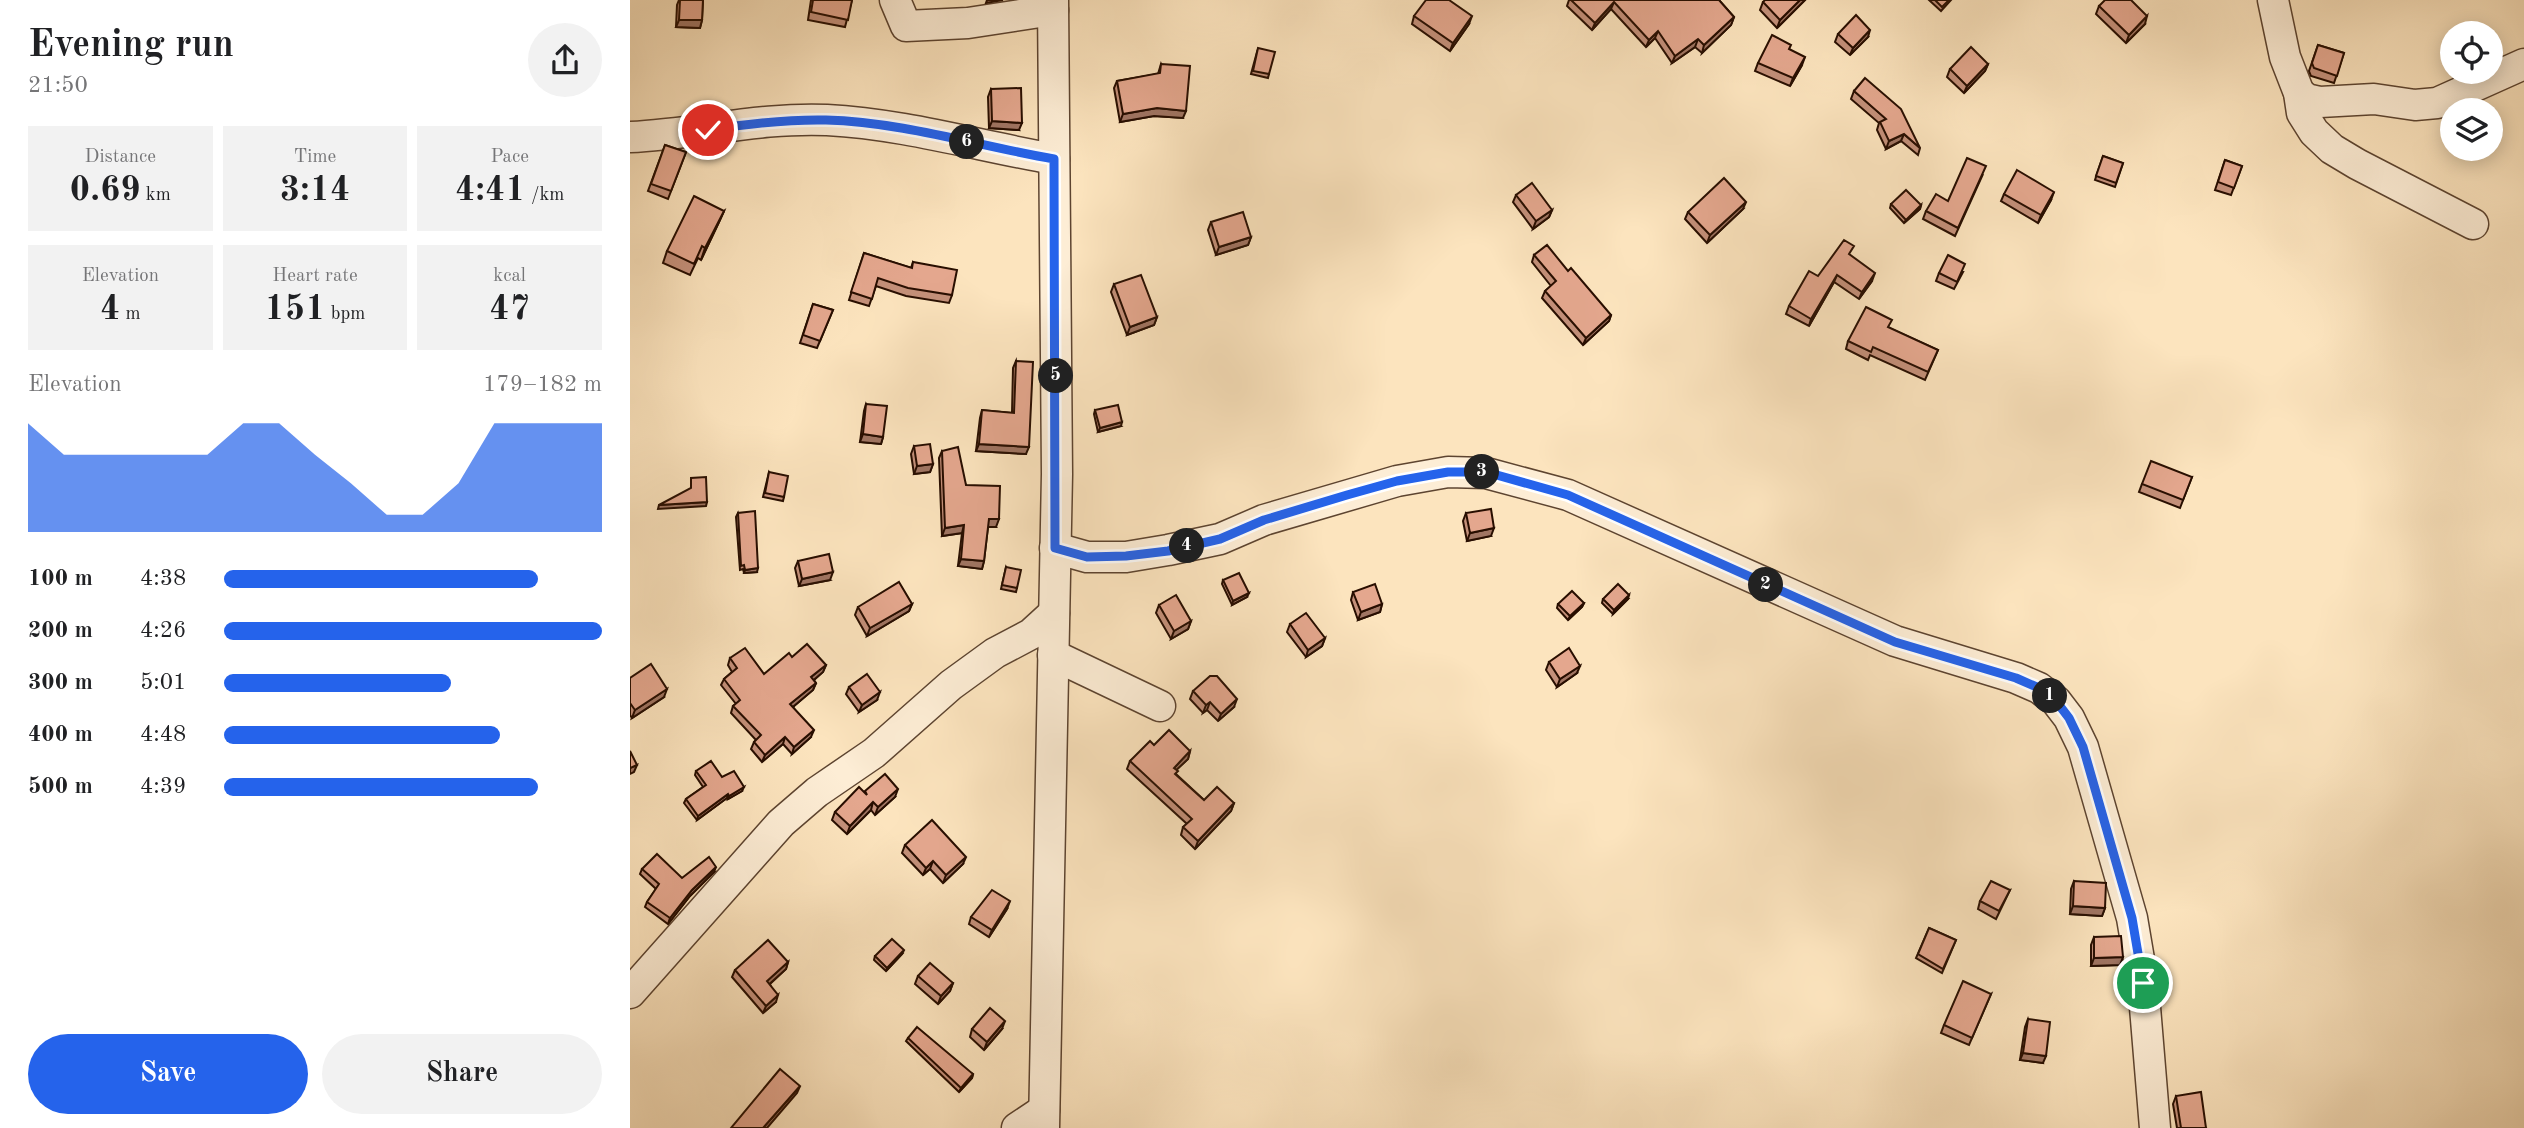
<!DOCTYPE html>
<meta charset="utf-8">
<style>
body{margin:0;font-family:"Old Standard TT",serif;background:#f2f2f2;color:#202124;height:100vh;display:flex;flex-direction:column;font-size:26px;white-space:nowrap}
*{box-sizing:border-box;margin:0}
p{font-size:23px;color:#757577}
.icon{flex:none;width:38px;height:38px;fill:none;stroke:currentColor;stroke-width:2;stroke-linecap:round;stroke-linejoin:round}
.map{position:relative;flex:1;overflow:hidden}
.side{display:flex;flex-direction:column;background:#fff;width:630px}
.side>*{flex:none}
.buttons{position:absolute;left:1810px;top:21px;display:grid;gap:14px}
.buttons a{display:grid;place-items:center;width:63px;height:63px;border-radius:50%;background:#fff;box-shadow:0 4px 18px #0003;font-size:35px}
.pin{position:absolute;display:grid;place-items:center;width:60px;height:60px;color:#fff;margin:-30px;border:4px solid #fff;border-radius:50%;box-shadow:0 2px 7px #0007}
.km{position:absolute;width:35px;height:35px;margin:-18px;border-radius:50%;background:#222;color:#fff;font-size:19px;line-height:35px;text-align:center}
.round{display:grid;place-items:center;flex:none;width:74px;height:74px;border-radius:37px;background:#f2f2f2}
.overview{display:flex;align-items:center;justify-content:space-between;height:119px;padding:0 28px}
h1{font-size:38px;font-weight:700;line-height:52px}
.metrics{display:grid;grid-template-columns:repeat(3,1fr);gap:10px;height:119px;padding:7px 28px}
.metrics div{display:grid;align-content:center;border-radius:0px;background:#f2f2f2;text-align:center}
.metrics b{font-size:35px;font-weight:700}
.metrics small{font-size:19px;font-weight:400}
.metrics p{font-size:19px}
.chart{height:196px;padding:14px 28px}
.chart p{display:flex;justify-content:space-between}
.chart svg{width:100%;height:126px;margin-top:7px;fill:#2563eb;opacity:.7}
.cta{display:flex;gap:14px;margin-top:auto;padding:14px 28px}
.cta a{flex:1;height:80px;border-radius:42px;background:#2563eb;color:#fff;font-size:28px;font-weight:700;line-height:80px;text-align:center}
.cta a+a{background:#f2f2f2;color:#202124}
ul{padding:0 28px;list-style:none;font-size:23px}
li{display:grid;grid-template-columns:112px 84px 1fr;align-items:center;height:52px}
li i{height:18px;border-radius:9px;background:#2563eb}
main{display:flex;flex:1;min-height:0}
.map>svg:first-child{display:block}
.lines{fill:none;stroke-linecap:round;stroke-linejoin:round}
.minor-casing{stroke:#5d4430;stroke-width:33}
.minor{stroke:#fdedd5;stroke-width:30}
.wall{fill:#c4907a;stroke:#280e00;stroke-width:2}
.shaded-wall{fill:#a07563;stroke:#280e00;stroke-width:2}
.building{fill:#e4a78e;stroke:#280e00;stroke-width:2}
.route-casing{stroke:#fff;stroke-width:14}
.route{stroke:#2563eb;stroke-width:9}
</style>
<main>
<section class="side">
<div class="overview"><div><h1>Evening run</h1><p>21:50</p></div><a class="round"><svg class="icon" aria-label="share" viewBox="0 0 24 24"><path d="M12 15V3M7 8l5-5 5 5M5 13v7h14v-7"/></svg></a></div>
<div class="metrics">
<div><p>Distance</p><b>0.69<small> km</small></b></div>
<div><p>Time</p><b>3:14</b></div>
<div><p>Pace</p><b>4:41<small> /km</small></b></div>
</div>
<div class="metrics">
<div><p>Elevation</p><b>4<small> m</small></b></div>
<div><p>Heart rate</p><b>151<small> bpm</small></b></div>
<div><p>kcal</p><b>47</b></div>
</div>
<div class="chart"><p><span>Elevation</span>179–182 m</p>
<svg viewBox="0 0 160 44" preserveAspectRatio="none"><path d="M0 44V6L10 17L20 17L30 17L40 17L50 17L60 6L70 6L80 17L90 27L100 38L110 38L120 27L130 6L140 6L150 6L160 6V44z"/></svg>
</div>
<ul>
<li><b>100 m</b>4:38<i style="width:83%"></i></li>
<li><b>200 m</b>4:26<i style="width:100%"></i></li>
<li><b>300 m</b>5:01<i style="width:60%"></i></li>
<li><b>400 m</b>4:48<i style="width:73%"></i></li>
<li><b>500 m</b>4:39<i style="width:83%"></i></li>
</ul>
<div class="cta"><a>Save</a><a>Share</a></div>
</section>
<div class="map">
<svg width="1894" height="1128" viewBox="0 0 1894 1128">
<rect width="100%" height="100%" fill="#fce4be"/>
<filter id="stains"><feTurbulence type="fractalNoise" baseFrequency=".00286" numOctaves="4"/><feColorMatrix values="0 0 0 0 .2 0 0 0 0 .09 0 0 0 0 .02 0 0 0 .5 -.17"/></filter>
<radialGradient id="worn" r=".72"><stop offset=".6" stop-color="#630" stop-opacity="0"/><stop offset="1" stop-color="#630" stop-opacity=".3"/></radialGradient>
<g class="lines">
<defs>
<g id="minor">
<polyline points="265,0 276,26 338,23 423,10"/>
<polyline points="1643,0 1655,57 1669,93 1672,113 1684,132 1702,149 1727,164 1843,224"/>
<polyline points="1669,93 1677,99 1690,102 1744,99 1785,105 1807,103 1894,64"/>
<path d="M0 137C66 134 131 117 197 120 274 124 349 146 424 159"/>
<polyline points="425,548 457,557 496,557 538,550 590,539 634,520 767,481 818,472 856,473 938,495 1265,641 1386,678 1409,688 1426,701 1439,718 1453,747 1502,918 1513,983 1525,1128"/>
<polyline points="423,655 530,706"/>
<polyline points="0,993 151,823 187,792 244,753 321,685 365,653 401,634 424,613"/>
<polyline points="387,1128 414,1110"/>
<polyline points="414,1128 427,474 423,0"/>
</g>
</defs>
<use href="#minor" class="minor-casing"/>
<use href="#minor" class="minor"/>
</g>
<g class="wall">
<polygon points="49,0 73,0 72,20 70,28 46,27 47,5"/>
<polygon points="181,0 222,0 215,27 178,20"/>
<polygon points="939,0 1089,0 1104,17 1101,25 1072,53 1065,47 1042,63 1025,38 1016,47 981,9 962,30 937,6"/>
<polygon points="1175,0 1147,28 1130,10 1133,2"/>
<polygon points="1299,0 1321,0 1311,11"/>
<polygon points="1469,6 1515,24 1496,43 1466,14"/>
<polygon points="784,16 839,24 820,51 782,24"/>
<polygon points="1208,34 1238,37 1220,55 1205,42"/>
<polygon points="1688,45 1714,53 1704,83 1681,76 1679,71"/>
<polygon points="1159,49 1172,65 1160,86 1125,71 1128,63"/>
<polygon points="627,52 639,74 638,78 621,74"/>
<polygon points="531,64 553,118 524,116 490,122 484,88 487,81 528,74"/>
<polygon points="1358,64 1355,71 1334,93 1317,77 1320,69"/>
<polygon points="361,89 389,130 359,128 358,97"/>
<polygon points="1224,91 1290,148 1288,155 1271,141 1256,149 1247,130 1249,123 1221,99"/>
<polygon points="35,145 56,152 38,199 18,191"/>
<polygon points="1473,156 1493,163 1485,187 1465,180"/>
<polygon points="1595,160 1612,166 1601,195 1585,190"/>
<polygon points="1353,174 1325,236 1293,219 1296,211 1318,201"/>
<polygon points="1374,194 1421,200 1408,223 1371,201"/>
<polygon points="886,195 922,210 919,217 903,229 883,202"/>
<polygon points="1261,204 1291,205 1290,209 1274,223 1260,208"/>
<polygon points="1113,209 1077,243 1055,219 1058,212"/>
<polygon points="94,211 89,222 71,260 68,258 60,275 33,263 37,251"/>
<polygon points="581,222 621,237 618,245 586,255 578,230"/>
<polygon points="234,253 281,268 283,262 322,295 319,303 276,296 246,286 239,306 219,300"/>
<polygon points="904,255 981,315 979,321 953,345 912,298 915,291 921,286 902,262"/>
<polygon points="1220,255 1242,281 1229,299 1204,282 1179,326 1156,314 1159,306 1188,276"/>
<polygon points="1333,272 1324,289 1306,281 1309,273"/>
<polygon points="484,284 527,317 524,325 497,335 481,292"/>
<polygon points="183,304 203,310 187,348 170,343"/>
<polygon points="1259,328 1308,350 1295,380 1240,355 1238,360 1216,349 1218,341"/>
<polygon points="386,361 396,454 346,451 350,418 352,410 382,413 383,368"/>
<polygon points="236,404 253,437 251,444 230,442 234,411"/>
<polygon points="465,410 491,426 468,432 464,414"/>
<polygon points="284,446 303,464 300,472 284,474 281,454"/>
<polygon points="312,451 366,527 358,527 354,561 352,569 328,566 332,533 312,536 309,458"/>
<polygon points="139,472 154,497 153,501 133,497"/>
<polygon points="1562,477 1550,508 1509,492 1512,484"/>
<polygon points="108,513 127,572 114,573 113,569 110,570 106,517"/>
<polygon points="836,513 861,536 837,541 833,521"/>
<polygon points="168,561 200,580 169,586 165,568"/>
<polygon points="376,567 387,588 386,592 371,589"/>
<polygon points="593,580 617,597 602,605 592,584"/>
<polygon points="723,592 752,604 750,612 728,620 721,600"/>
<polygon points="973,599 998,599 983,614 972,603"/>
<polygon points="954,603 952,607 938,620 927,608 928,604"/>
<polygon points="282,604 279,611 237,636 225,615 228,607"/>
<polygon points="529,605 561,621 558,629 541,639 526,613"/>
<polygon points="660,624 695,638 692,646 676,657 657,632"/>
<polygon points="162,657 196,665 193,672 184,680 186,683 183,690 163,707 181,737 162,754 153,744 132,762 121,749 124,742 126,740 101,713 103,706 106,704 91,685 94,679 102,672 98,665 100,658 134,674"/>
<polygon points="919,662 947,673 927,687 916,670"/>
<polygon points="0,678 34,697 2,718 0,715"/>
<polygon points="219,687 247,700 229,712 216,694"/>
<polygon points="563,691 604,707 588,721 577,710 573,713 560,699"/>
<polygon points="524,745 560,751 558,759 546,770 546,774 574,800 604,803 601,811 565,849 551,835 553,827 557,824 497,769 500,761"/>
<polygon points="66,771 92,777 112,791 98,799 97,798 67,820 54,803 56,799 73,787 65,775"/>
<polygon points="234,792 265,797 245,815 241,810 217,834 202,820 205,812"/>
<polygon points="275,845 333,864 313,883 300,869 293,875 272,853"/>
<polygon points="12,869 52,878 84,872 60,896 38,924 15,907 17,902 26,889 10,874"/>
<polygon points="1444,881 1475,908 1472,916 1440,914 1441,889"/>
<polygon points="1380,890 1366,919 1348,909 1350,901"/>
<polygon points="377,909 359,937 339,924 341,917"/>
<polygon points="1299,928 1326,940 1312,973 1286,958"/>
<polygon points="1464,937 1490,965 1461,966 1461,945"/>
<polygon points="272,954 256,971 244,960 245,956"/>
<polygon points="158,962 156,969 140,984 146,1002 133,1013 102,977 105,970"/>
<polygon points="288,976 323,983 320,991 308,1004 285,984"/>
<polygon points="1361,994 1339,1045 1311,1033 1314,1025"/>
<polygon points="1398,1019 1413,1063 1390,1060 1395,1027"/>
<polygon points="342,1029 372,1029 354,1050 340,1037"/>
<polygon points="278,1038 343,1074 342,1078 329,1092 276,1041"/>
<polygon points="1546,1096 1576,1128 1547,1128 1543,1104"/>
</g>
<g class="shaded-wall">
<polygon points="357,0 373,0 356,3"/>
<polygon points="1170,0 1175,0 1147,28 1150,20"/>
<polygon points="984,2 981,9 962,30 965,23"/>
<polygon points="842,16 839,24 820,51 823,43"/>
<polygon points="1517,16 1515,24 1496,43 1499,35"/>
<polygon points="1104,17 1101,25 1072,53 1074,45"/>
<polygon points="49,20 72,20 70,28 46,27"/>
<polygon points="1240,30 1238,37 1220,55 1223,48"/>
<polygon points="1028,31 1025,38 1016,47 1019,40"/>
<polygon points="1068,39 1065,47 1042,63 1045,56"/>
<polygon points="1175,57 1172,65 1160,86 1163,78"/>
<polygon points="1358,64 1355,71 1334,93 1337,86"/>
<polygon points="527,108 556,111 553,118 524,116 490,122 493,114"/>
<polygon points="362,121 392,123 389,130 359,128"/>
<polygon points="1274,134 1271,141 1256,149 1259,141"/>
<polygon points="1424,192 1421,200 1408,223 1411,215"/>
<polygon points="1116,202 1113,209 1077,243 1080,235"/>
<polygon points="1291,205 1290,209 1274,223 1276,220"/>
<polygon points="922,210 919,217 903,229 906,221"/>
<polygon points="94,211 89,222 71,260 75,248"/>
<polygon points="621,237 618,245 586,255 589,247"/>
<polygon points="1245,273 1242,281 1229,299 1232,292"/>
<polygon points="1207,275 1204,282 1179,326 1181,319"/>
<polygon points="981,315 979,321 953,345 956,338"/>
<polygon points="527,317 524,325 497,335 500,327"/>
<polygon points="492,422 491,426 468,432 470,428"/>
<polygon points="233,434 253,437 251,444 230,442"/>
<polygon points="349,444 399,447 396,454 346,451"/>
<polygon points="303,464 300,472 284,474 287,466"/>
<polygon points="77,502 76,506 28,509 29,505"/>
<polygon points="359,519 369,519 366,527 356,527"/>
<polygon points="334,525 332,533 312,536 315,528"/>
<polygon points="864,528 861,536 837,541 840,533"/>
<polygon points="331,559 354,561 352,569 328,566"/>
<polygon points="128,568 127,572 114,573 115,570"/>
<polygon points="203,572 200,580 169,586 172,579"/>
<polygon points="619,593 617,597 602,605 603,601"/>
<polygon points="999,595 998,599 983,614 984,610"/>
<polygon points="954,603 952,607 938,620 940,616"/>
<polygon points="282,604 279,611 237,636 240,628"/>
<polygon points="752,604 750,612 728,620 731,612"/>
<polygon points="561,621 558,629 541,639 544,631"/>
<polygon points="695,638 692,646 676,657 678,650"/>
<polygon points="196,665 193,672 179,684 181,677"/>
<polygon points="950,666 947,673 927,687 930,679"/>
<polygon points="186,683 183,690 158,711 160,704"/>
<polygon points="37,689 34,697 2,718 5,710"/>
<polygon points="250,692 247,700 229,712 232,705"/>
<polygon points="607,699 604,707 588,721 591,714"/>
<polygon points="580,702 577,710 573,713 576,705"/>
<polygon points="184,730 181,737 162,754 164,747"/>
<polygon points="155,737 153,744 132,762 135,755"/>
<polygon points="560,751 558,759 541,775 544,768"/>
<polygon points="7,765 4,772 0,774 0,768"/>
<polygon points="114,787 112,791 98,799 99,796"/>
<polygon points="268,789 265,797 245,815 248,807"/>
<polygon points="98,794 97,798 67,820 68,816"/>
<polygon points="243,802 241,810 217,834 220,826"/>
<polygon points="604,803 601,811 565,849 568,841"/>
<polygon points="336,857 333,864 313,883 316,875"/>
<polygon points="303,861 300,869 293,875 296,868"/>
<polygon points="86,867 84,872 60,896 38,924 40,918 62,890"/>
<polygon points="380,901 377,909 359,937 362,930"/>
<polygon points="1443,906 1475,908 1472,916 1440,914"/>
<polygon points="274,950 272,954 256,971 257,968"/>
<polygon points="1493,957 1490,965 1461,966 1464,958"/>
<polygon points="158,962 156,969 135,988 137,981"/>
<polygon points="323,983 320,991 308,1004 311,996"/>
<polygon points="148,995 146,1002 133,1013 136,1006"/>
<polygon points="375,1021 372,1029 354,1050 357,1042"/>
<polygon points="1393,1053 1416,1056 1413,1063 1390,1060"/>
<polygon points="343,1074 342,1078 329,1092 331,1088"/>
<polygon points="170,1086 167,1093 137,1128 133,1128"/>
</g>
<g class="building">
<polygon points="50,0 73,0 72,20 49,20"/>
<polygon points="183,0 222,0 218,20 181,12"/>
<polygon points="796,0 819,0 842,16 823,43 784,16"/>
<polygon points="941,0 1089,0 1104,17 1074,45 1068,39 1045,56 1028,31 1019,40 984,2 965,23"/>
<polygon points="1135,0 1170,0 1150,20 1133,2"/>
<polygon points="1305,0 1319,0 1312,7"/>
<polygon points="1475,0 1501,0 1517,16 1499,35 1469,6"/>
<polygon points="1226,15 1240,30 1223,48 1208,34"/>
<polygon points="1142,35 1161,45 1159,49 1175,57 1163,78 1128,63"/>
<polygon points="1688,45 1714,53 1707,76 1684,68 1682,63"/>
<polygon points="1341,47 1358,64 1337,86 1320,69"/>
<polygon points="628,48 645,52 639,74 623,71"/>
<polygon points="531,64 560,66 556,111 527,108 493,114 487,81 530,73"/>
<polygon points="1235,78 1271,109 1290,148 1274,134 1259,141 1250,122 1256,119 1224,91"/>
<polygon points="391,88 392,123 362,121 361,89"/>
<polygon points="35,145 56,152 41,191 21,184"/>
<polygon points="1473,156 1493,163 1486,183 1466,176"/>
<polygon points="1337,158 1356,166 1328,228 1296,211 1306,194 1318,201"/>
<polygon points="1595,160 1612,166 1604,188 1588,182"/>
<polygon points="1387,170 1424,192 1411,215 1374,194"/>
<polygon points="1094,178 1116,202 1080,235 1058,212"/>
<polygon points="902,183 922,210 906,221 886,195"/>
<polygon points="1276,190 1291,205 1276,220 1261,204"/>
<polygon points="64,196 94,211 75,248 72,246 64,264 37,251"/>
<polygon points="613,212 621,237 589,247 581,222"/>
<polygon points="1214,240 1224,246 1219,254 1245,273 1232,292 1207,275 1181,319 1159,306 1179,271 1188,276"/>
<polygon points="917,245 938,271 941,268 981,315 956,338 915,291 926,281 904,255"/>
<polygon points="234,253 282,268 283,262 327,270 322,295 278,288 248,278 242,299 221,292"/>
<polygon points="1318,255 1335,264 1327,282 1309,273"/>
<polygon points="511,275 527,317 500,327 484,284"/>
<polygon points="183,304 203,310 190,341 173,335"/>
<polygon points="1236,307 1262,320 1258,327 1308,350 1298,372 1243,347 1241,352 1218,341"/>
<polygon points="386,361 403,362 399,447 349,444 352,410 384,413"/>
<polygon points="236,404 257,406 253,437 233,434"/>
<polygon points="488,405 492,422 470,428 465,410"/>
<polygon points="300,444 303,464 287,466 284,446"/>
<polygon points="328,447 336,485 370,486 369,519 359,519 354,561 331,559 334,525 315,528 312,451"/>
<polygon points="1521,461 1562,477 1553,500 1512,484"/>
<polygon points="139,472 158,476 154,497 135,493"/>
<polygon points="76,477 77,502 29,505 61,488 61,478"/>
<polygon points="861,509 864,528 840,533 836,513"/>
<polygon points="125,511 128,568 115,570 114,565 111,566 108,513"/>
<polygon points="199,554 203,572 172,579 168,561"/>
<polygon points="376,567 391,570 387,588 372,585"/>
<polygon points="609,573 619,593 603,601 593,580"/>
<polygon points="269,582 282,604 240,628 228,607"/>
<polygon points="745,584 752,604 731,612 723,592"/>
<polygon points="988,584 999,595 984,610 973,599"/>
<polygon points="942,591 954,603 940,616 928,604"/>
<polygon points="546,595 561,621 544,631 529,605"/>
<polygon points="676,613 695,638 678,650 660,624"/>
<polygon points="177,644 196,665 181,677 186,683 160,704 184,730 164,747 155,737 135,755 124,742 131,735 103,706 110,700 94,679 107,668 100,658 115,648 134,674 159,653 162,657"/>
<polygon points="939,648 950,666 930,679 919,662"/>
<polygon points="21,664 37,689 5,710 0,703 0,678"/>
<polygon points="237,674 250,692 232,705 219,687"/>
<polygon points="580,676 587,676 607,699 591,714 580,702 576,705 563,691"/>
<polygon points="539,730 560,751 544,768 548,771 545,774 574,800 587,787 604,803 568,841 553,827 562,819 500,761 520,741 524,745"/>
<polygon points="0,751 7,765 0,768"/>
<polygon points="81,761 92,777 104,771 114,787 99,796 98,794 68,816 56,799 76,785 66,771"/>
<polygon points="255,774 268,789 248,807 243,802 220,826 205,812 229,787 237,795 235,791"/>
<polygon points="302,820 336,857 316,875 303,861 296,868 275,845"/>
<polygon points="27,854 52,878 79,857 86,867 62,890 40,918 17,902 29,884 12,869"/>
<polygon points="1361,881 1380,890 1369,911 1350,901"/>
<polygon points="1444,881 1476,883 1475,908 1443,906"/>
<polygon points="362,890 380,901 362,930 341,917"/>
<polygon points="1299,928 1326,940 1313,969 1288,954"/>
<polygon points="1491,936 1493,957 1464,958 1464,937"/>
<polygon points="262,939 274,950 257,968 245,956"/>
<polygon points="138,940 158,962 137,981 148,995 136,1006 105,970"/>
<polygon points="300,963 323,983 311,996 288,976"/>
<polygon points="1333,981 1361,994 1342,1038 1314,1025"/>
<polygon points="360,1008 375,1021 357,1042 342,1029"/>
<polygon points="1398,1019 1420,1022 1416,1056 1393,1053"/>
<polygon points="287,1027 343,1074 331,1088 278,1038"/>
<polygon points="150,1069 170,1086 133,1128 101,1128"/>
<polygon points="1571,1092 1576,1128 1551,1128 1546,1096"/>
</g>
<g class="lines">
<defs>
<path id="route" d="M78 130C117 124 156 119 196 120 272 122 349 146 424 159L425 548 457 557 496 556 538 551 590 539 634 520 717 495 767 481 818 472H856L938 495 1265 642 1386 678 1409 688 1426 701 1439 718 1453 747 1502 918 1513 983"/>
</defs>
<use href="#route" class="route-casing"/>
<use href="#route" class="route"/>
</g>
<rect width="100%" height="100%" filter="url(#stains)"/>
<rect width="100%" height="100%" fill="url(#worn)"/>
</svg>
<div class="buttons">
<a><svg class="icon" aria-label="locate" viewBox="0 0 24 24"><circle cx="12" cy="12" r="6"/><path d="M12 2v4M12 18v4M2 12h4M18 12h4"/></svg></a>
<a><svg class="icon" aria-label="layers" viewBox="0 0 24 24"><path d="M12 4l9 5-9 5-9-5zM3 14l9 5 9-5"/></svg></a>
</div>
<div class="pin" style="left:1513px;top:983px;background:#1e9e55"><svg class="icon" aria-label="arrive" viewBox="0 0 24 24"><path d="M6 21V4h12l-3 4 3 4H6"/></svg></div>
<div class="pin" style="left:78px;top:130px;background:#d93025"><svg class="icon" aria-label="check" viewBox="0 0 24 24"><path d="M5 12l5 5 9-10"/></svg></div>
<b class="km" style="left:1420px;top:696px">1</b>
<b class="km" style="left:1136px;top:585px">2</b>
<b class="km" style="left:852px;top:472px">3</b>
<b class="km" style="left:557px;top:546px">4</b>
<b class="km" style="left:426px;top:376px">5</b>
<b class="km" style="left:337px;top:142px">6</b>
</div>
</main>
